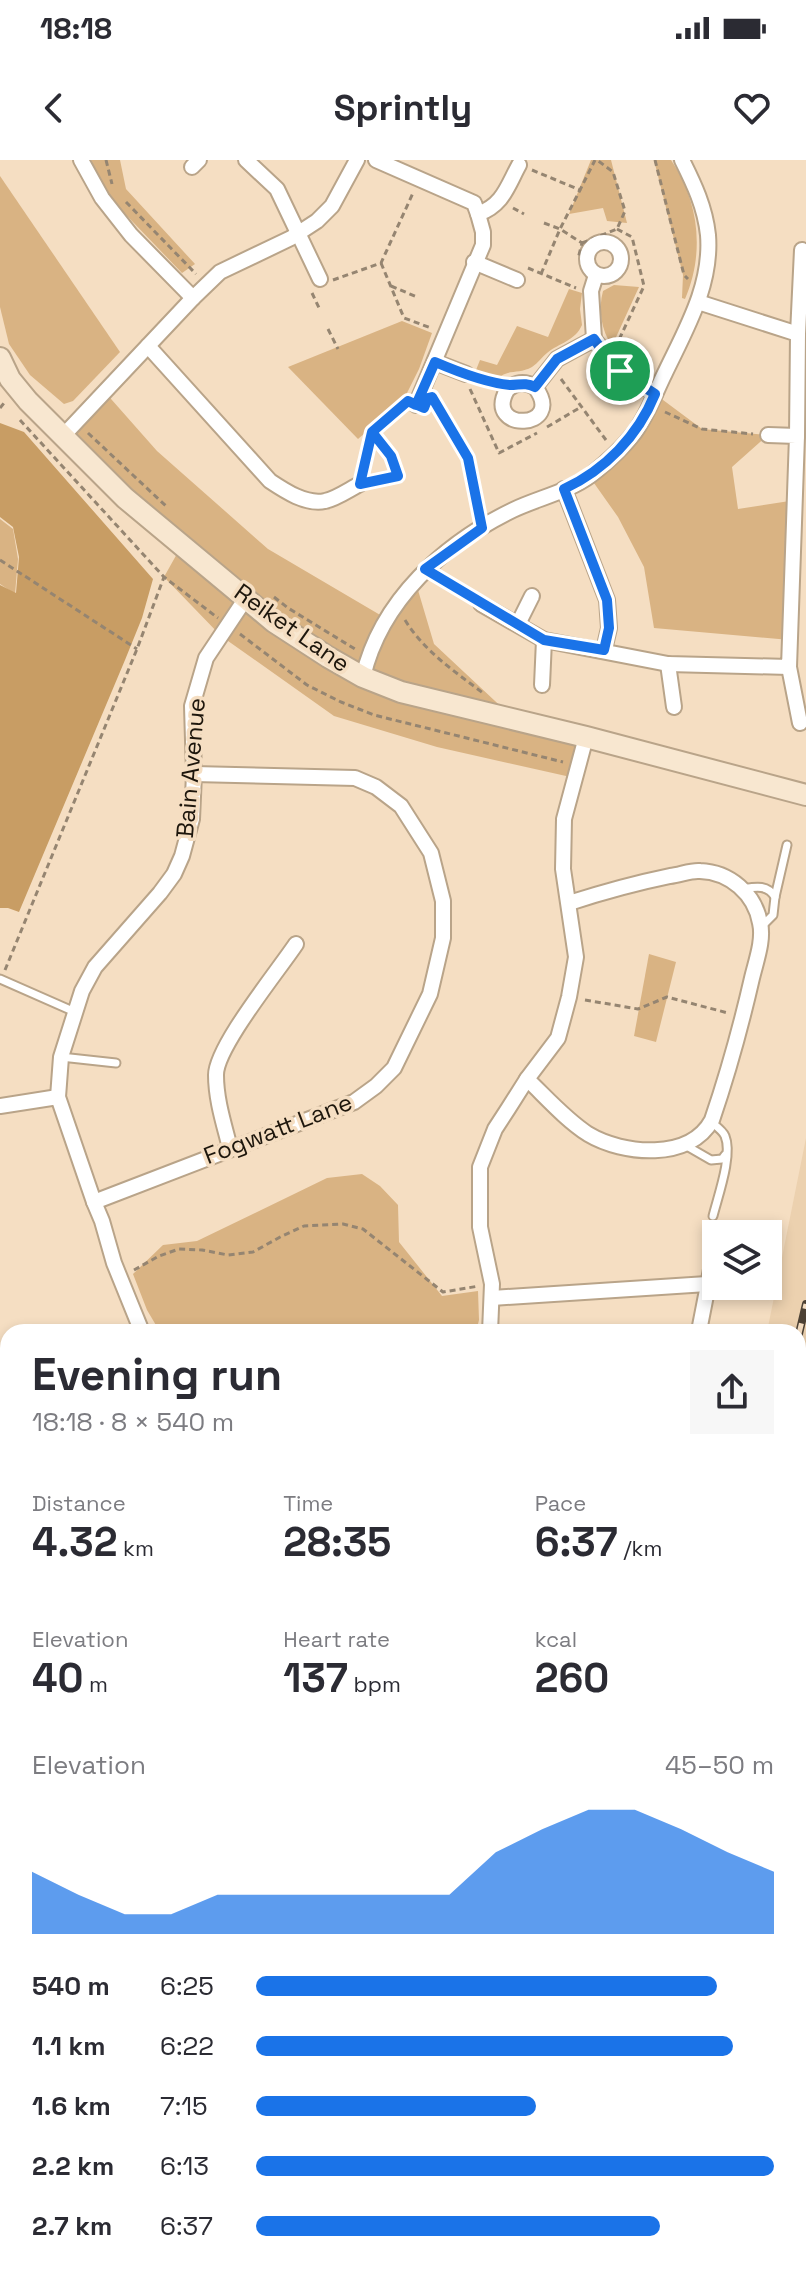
<!DOCTYPE html>
<meta charset="utf-8">
<style>
body{margin:0;font-family:"Space Grotesk",sans-serif;background:#f7f7f7;color:#2b2b33;height:100vh;display:flex;flex-direction:column;font-size:30px;white-space:nowrap}
*{box-sizing:border-box;margin:0}
p{font-size:26px;color:#7c7c81}
.icon{flex:none;width:44px;height:44px;fill:none;stroke:currentColor;stroke-width:2;stroke-linecap:round;stroke-linejoin:round}
.map{position:relative;flex:1;overflow:hidden}
.side{position:absolute;left:0px;top:1164px;width:806px;height:948px;display:flex;flex-direction:column;background:#fff;border-radius:24px 24px 0 0;box-shadow:0 4px 12px #0003}
.side>*{flex:none}
.fabs{position:absolute;left:702px;top:1060px;display:grid;gap:16px}
.fabs a{display:grid;place-items:center;width:80px;height:80px;border-radius:0px;background:#fff;box-shadow:0 4px 12px #0003;font-size:40px}
.pin{position:absolute;display:grid;place-items:center;width:68px;height:68px;color:#fff;margin:-34px;border:4px solid #fff;border-radius:50%;box-shadow:0 2px 8px #0007}
.round{display:grid;place-items:center;flex:none;width:84px;height:84px;border-radius:0px;background:#f7f7f7}
.overview{display:flex;align-items:center;justify-content:space-between;height:136px;padding:0 32px}
h1{font-size:44px;font-weight:800;line-height:60px}
.figures{display:grid;grid-template-columns:repeat(3,1fr);gap:12px;height:136px;padding:8px 32px}
.figures div{display:grid;align-content:center}
.figures b{font-size:40px;font-weight:800}
.figures small{font-size:22px;font-weight:400}
.figures p{font-size:22px}
.chart{height:224px;padding:16px 32px}
.chart p{display:flex;justify-content:space-between}
.chart svg{width:100%;height:144px;margin-top:8px;fill:#1a73e8;opacity:.7}
ul{padding:0 32px;list-style:none;font-size:26px}
li{display:grid;grid-template-columns:128px 96px 1fr;align-items:center;height:60px}
li i{height:20px;border-radius:10px;background:#1a73e8}
.status{display:flex;justify-content:space-between;align-items:center;height:56px;padding:0 40px;background:#fff;direction:ltr}
.status svg{height:22px;fill:currentColor}
header{display:flex;justify-content:space-between;align-items:center;height:104px;padding:0 32px;background:#fff;font-size:36px;font-weight:800}
.map>svg:first-child{display:block}
.built{fill:#ecd1af}
.green{fill:#d9b383}
.forest{fill:#c89d64}
.lines{fill:none;stroke-linecap:round;stroke-linejoin:round}
.stream{stroke:#31959b;stroke-width:5}
.lane-casing{stroke:#b9a489;stroke-width:11}
.street-casing{stroke:#b9a489;stroke-width:18}
.secondary-casing{stroke:#b9a489;stroke-width:24}
.path{stroke:#958571;stroke-width:3;stroke-dasharray:6 4;stroke-linecap:butt}
.lane{stroke:#fff;stroke-width:7}
.street{stroke:#fff;stroke-width:14}
.secondary{stroke:#f8e7d0;stroke-width:20}
.rail-casing{stroke:#4c4134;stroke-width:8}
.rail{stroke:#f5dec2;stroke-width:5;stroke-dasharray:15;stroke-linecap:butt}
.route-casing{stroke:#fff;stroke-width:16}
.route{stroke:#1a73e8;stroke-width:10}
.labels{text-anchor:middle;stroke-width:7;stroke-linejoin:round;paint-order:stroke}
.street-label{font-size:24px;fill:#1d160c;stroke:#f5dec2}
</style>
<div class="status"><b>18:18</b><svg viewBox="0 0 49 12"><path d="M0 12V9h3v3zM5 12V6h3v6zM10 12V3h3v9zM15 12V0h3v12zM26 1h20v11H26zM47 4h2v5h-2z"/></svg></div>
<header><svg class="icon" aria-label="back" viewBox="0 0 24 24"><path d="M15 5l-7 7 7 7"/></svg>Sprintly<svg class="icon" aria-label="heart" viewBox="0 0 24 24"><path d="M12 20l-8-8c-3-5 5-10 8-4 3-6 11-1 8 4z"/></svg></header>
<div class="map">
<svg width="806" height="2112" viewBox="0 0 806 2112">
<rect width="100%" height="100%" fill="#f5dec2"/>
<polygon class="built" points="806,978 806,1203 798,1245 798,1172 767,1172"/>
<g class="green">
<polygon points="91,0 120,0 126,29 195,104 182,113 105,33"/>
<polygon points="591,0 611,0 627,63 607,61 603,48 569,54"/>
<path d="M654 0H671C699 41 705 93 685 139L682 138 683 115Z"/>
<polygon points="0,16 120,192 73,241 64,244 30,215 9,184 0,147"/>
<path d="M614 125 639 127 612 186C601 170 598 149 603 131Z"/>
<path d="M569 129 582 133 580 149 582 165C575 181 559 183 547 193 542 197 538 203 532 207 516 216 505 206 493 225L472 220 480 200 497 205 517 166 548 177Z"/>
<polygon points="402,161 432,173 419,209 404,239 358,279 288,207"/>
<polygon points="104,231 157,291 268,389 387,459 415,420 434,484 510,555 586,577 575,618 437,587 334,556 221,476 164,417 178,392 63,276"/>
<polygon points="655,234 702,269 768,275 732,307 738,349 796,340 790,480 654,468 644,407 618,357 589,316 615,294"/>
<polygon points="0,359 13,369 18,399 15,434 0,424"/>
<polygon points="649,794 676,802 656,882 634,876"/>
<polygon points="362,1014 380,1026 398,1045 399,1082 442,1136 478,1131 479,1160 476,1172 160,1172 147,1150 133,1114 163,1085 197,1081 327,1018"/>
<polygon points="611,2104 749,2104 749,2112 609,2112"/>
</g>
<polygon class="forest" points="0,263 24,272 153,419 142,458 125,500 19,752 8,748 0,748 0,425 16,433 19,397 13,367 0,357"/>
<g class="lines">
<g class="stream">
<polyline points="0,1695 8,1696"/>
<polyline points="798,1797 806,1798"/>
</g>
<defs>
<g id="lane">
<path d="M742 729C755 727 767 724 775 737"/>
<polyline points="761,767 773,755 775,737 787,685"/>
<polyline points="0,819 75,852"/>
<polyline points="61,897 116,903"/>
<path d="M711 962C716 966 723 971 725 976 733 995 718 1036 713 1056"/>
<polyline points="685,985 711,1000 722,999 725,995"/>
</g>
<g id="street">
<polyline points="81,0 102,38 131,75 193,138"/>
<polyline points="246,0 277,29 320,119"/>
<path d="M376 0 474 43 478 54C503 45 507 27 519 5"/>
<polyline points="192,7 199,0"/>
<circle cx="604" cy="99" r="17"/>
<polyline points="474,102 517,120"/>
<polyline points="698,142 798,174 797,276"/>
<polyline points="798,174 802,90"/>
<polyline points="594,179 591,131 596,115"/>
<path d="M148 186 270 321C285 331 306 345 325 341 336 339 350 329 360 324"/>
<polyline points="435,202 466,214"/>
<path d="M535 227C567 270 483 273 507 230 516 222 525 221 535 227L557 199 594 179C615 208 626 214 655 234"/>
<polyline points="416,245 483,85 483,72 478,54"/>
<polyline points="63,276 193,138 220,112 291,78 317,61 332,46 357,0"/>
<polyline points="564,329 607,440 609,468 604,490"/>
<polyline points="481,444 544,480 668,504 789,507 797,276 768,275"/>
<polyline points="518,464 532,436"/>
<polyline points="668,504 674,547"/>
<polyline points="789,507 800,563"/>
<path d="M363 517C381 440 445 383 513 350 538 338 568 332 591 315 606 303 623 288 635 272 648 254 655 233 665 213 686 169 712 125 708 75 705 47 694 24 682 0"/>
<polyline points="542,525 544,480"/>
<path d="M527 919C546 937 565 959 588 974 623 995 690 1001 712 960 728 913 741 866 752 818 756 801 764 780 760 763 755 734 730 712 700 711 691 710 680 715 670 716 636 723 603 732 569 743"/>
<polyline points="0,946 58,937"/>
<path d="M230 988C224 964 216 940 216 915 216 887 278 811 296 784"/>
<polyline points="94,1042 354,942 376,926 394,908 430,834 443,778 443,741 431,693 401,646 376,627 355,618 194,614"/>
<polyline points="718,1074 719,1072"/>
<polyline points="492,1138 707,1124"/>
<polyline points="700,1166 716,1084"/>
<polyline points="142,1172 114,1103 102,1061 94,1042 58,937 61,897 82,831 95,807 160,733 174,714 182,696 192,659 194,614 192,546 206,498 246,438"/>
<polyline points="490,1172 492,1124 480,1067 480,1007 495,969 508,949 527,919 558,878 569,837 576,797 563,709 564,659 586,577"/>
<polyline points="0,1555 8,1551"/>
<polyline points="802,1657 806,1658"/>
</g>
<polyline id="secondary" points="0,198 10,219 28,241 125,338 274,462 328,497 363,517 401,532 586,577 806,635"/>
</defs>
<use href="#lane" class="lane-casing"/>
<use href="#street" class="street-casing"/>
<use href="#secondary" class="secondary-casing"/>
<g class="path">
<polyline points="106,0 112,24"/>
<polyline points="655,0 684,115 688,119"/>
<polyline points="532,10 580,30 595,0"/>
<polyline points="126,42 196,114"/>
<polyline points="513,48 524,54"/>
<polyline points="544,63 560,69 582,83 578,99"/>
<polyline points="617,69 632,77 644,126 617,184"/>
<polyline points="582,83 617,69 625,51 613,12 597,0"/>
<polyline points="381,103 404,158 431,168"/>
<polyline points="528,108 576,128"/>
<polyline points="541,114 560,69 580,30"/>
<polyline points="333,120 381,103 413,33"/>
<polyline points="391,126 417,137"/>
<polyline points="312,133 320,150"/>
<polyline points="328,169 338,189"/>
<polyline points="481,218 497,222"/>
<polyline points="561,219 606,280"/>
<polyline points="470,229 499,293 537,273"/>
<polyline points="435,242 468,298 479,352"/>
<polyline points="0,248 4,243"/>
<polyline points="665,252 702,269 753,274"/>
<polyline points="20,260 164,417 218,458"/>
<polyline points="547,267 581,247"/>
<polyline points="88,273 167,347"/>
<polyline points="364,309 372,272"/>
<polyline points="372,322 398,316 391,296 372,272 400,247"/>
<polyline points="0,400 137,489"/>
<polyline points="439,418 470,437"/>
<polyline points="274,437 288,448 355,489"/>
<path d="M405 460C424 491 454 511 483 533"/>
<polyline points="240,474 307,525 341,542 374,555 563,602"/>
<polyline points="5,810 137,489 164,417"/>
<polyline points="585,840 638,849 667,837 728,853"/>
<polyline points="134,1110 159,1096 179,1089 202,1090 228,1095 253,1092 282,1076 304,1066 343,1064 363,1069 443,1132 479,1126"/>
</g>
<use href="#lane" class="lane"/>
<use href="#street" class="street"/>
<use href="#secondary" class="secondary"/>
<defs>
<g id="rail">
<polyline points="798,1178 806,1144"/>
<polyline points="582,2112 584,2104"/>
</g>
</defs>
<use href="#rail" class="rail-casing"/>
<use href="#rail" class="rail"/>
</g>
<g class="lines">
<defs>
<path id="route" d="M620 211 609 200 594 179 557 199 535 227C525 222 520 225 510 225 487 223 456 211 435 202L416 245 408 241 372 272 360 324 398 316 391 296 372 272 408 241 424 248 428 238 432 237 468 298 482 368 425 409 544 480 604 490 609 468 607 440 564 329C605 310 638 276 655 234L620 211"/>
</defs>
<use href="#route" class="route-casing"/>
<use href="#route" class="route"/>
</g>
<g class="labels">
<g class="street-label">
<text transform="translate(292 468) rotate(35)" y="8">Reiket Lane</text>
<text transform="translate(191 608) rotate(-85)" y="8">Bain Avenue</text>
<text transform="translate(278 969) rotate(-21)" y="8">Fogwatt Lane</text>
</g>
</g>
</svg>
<div class="fabs">
<a><svg class="icon" aria-label="layers" viewBox="0 0 24 24"><path d="M12 4l9 5-9 5-9-5zM3 14l9 5 9-5"/></svg></a>
</div>
<div class="pin" style="left:620px;top:211px;background:#1e9e55"><svg class="icon" aria-label="arrive" viewBox="0 0 24 24"><path d="M6 21V4h12l-3 4 3 4H6"/></svg></div>
<section class="side">
<div class="overview"><div><h1>Evening run</h1><p>18:18 · 8 × 540 m</p></div><a class="round"><svg class="icon" aria-label="share" viewBox="0 0 24 24"><path d="M12 15V3M7 8l5-5 5 5M5 13v7h14v-7"/></svg></a></div>
<div class="figures">
<div><p>Distance</p><b>4.32<small> km</small></b></div>
<div><p>Time</p><b>28:35</b></div>
<div><p>Pace</p><b>6:37<small> /km</small></b></div>
</div>
<div class="figures">
<div><p>Elevation</p><b>40<small> m</small></b></div>
<div><p>Heart rate</p><b>137<small> bpm</small></b></div>
<div><p>kcal</p><b>260</b></div>
</div>
<div class="chart"><p><span>Elevation</span>45–50 m</p>
<svg viewBox="0 0 160 44" preserveAspectRatio="none"><path d="M0 44V25L10 32L20 38L30 38L40 32L50 32L60 32L70 32L80 32L90 32L100 19L110 12L120 6L130 6L140 12L150 19L160 25V44z"/></svg>
</div>
<ul>
<li><b>540 m</b>6:25<i style="width:89%"></i></li>
<li><b>1.1 km</b>6:22<i style="width:92%"></i></li>
<li><b>1.6 km</b>7:15<i style="width:54%"></i></li>
<li><b>2.2 km</b>6:13<i style="width:100%"></i></li>
<li><b>2.7 km</b>6:37<i style="width:78%"></i></li>
</ul>
</section>
</div>
